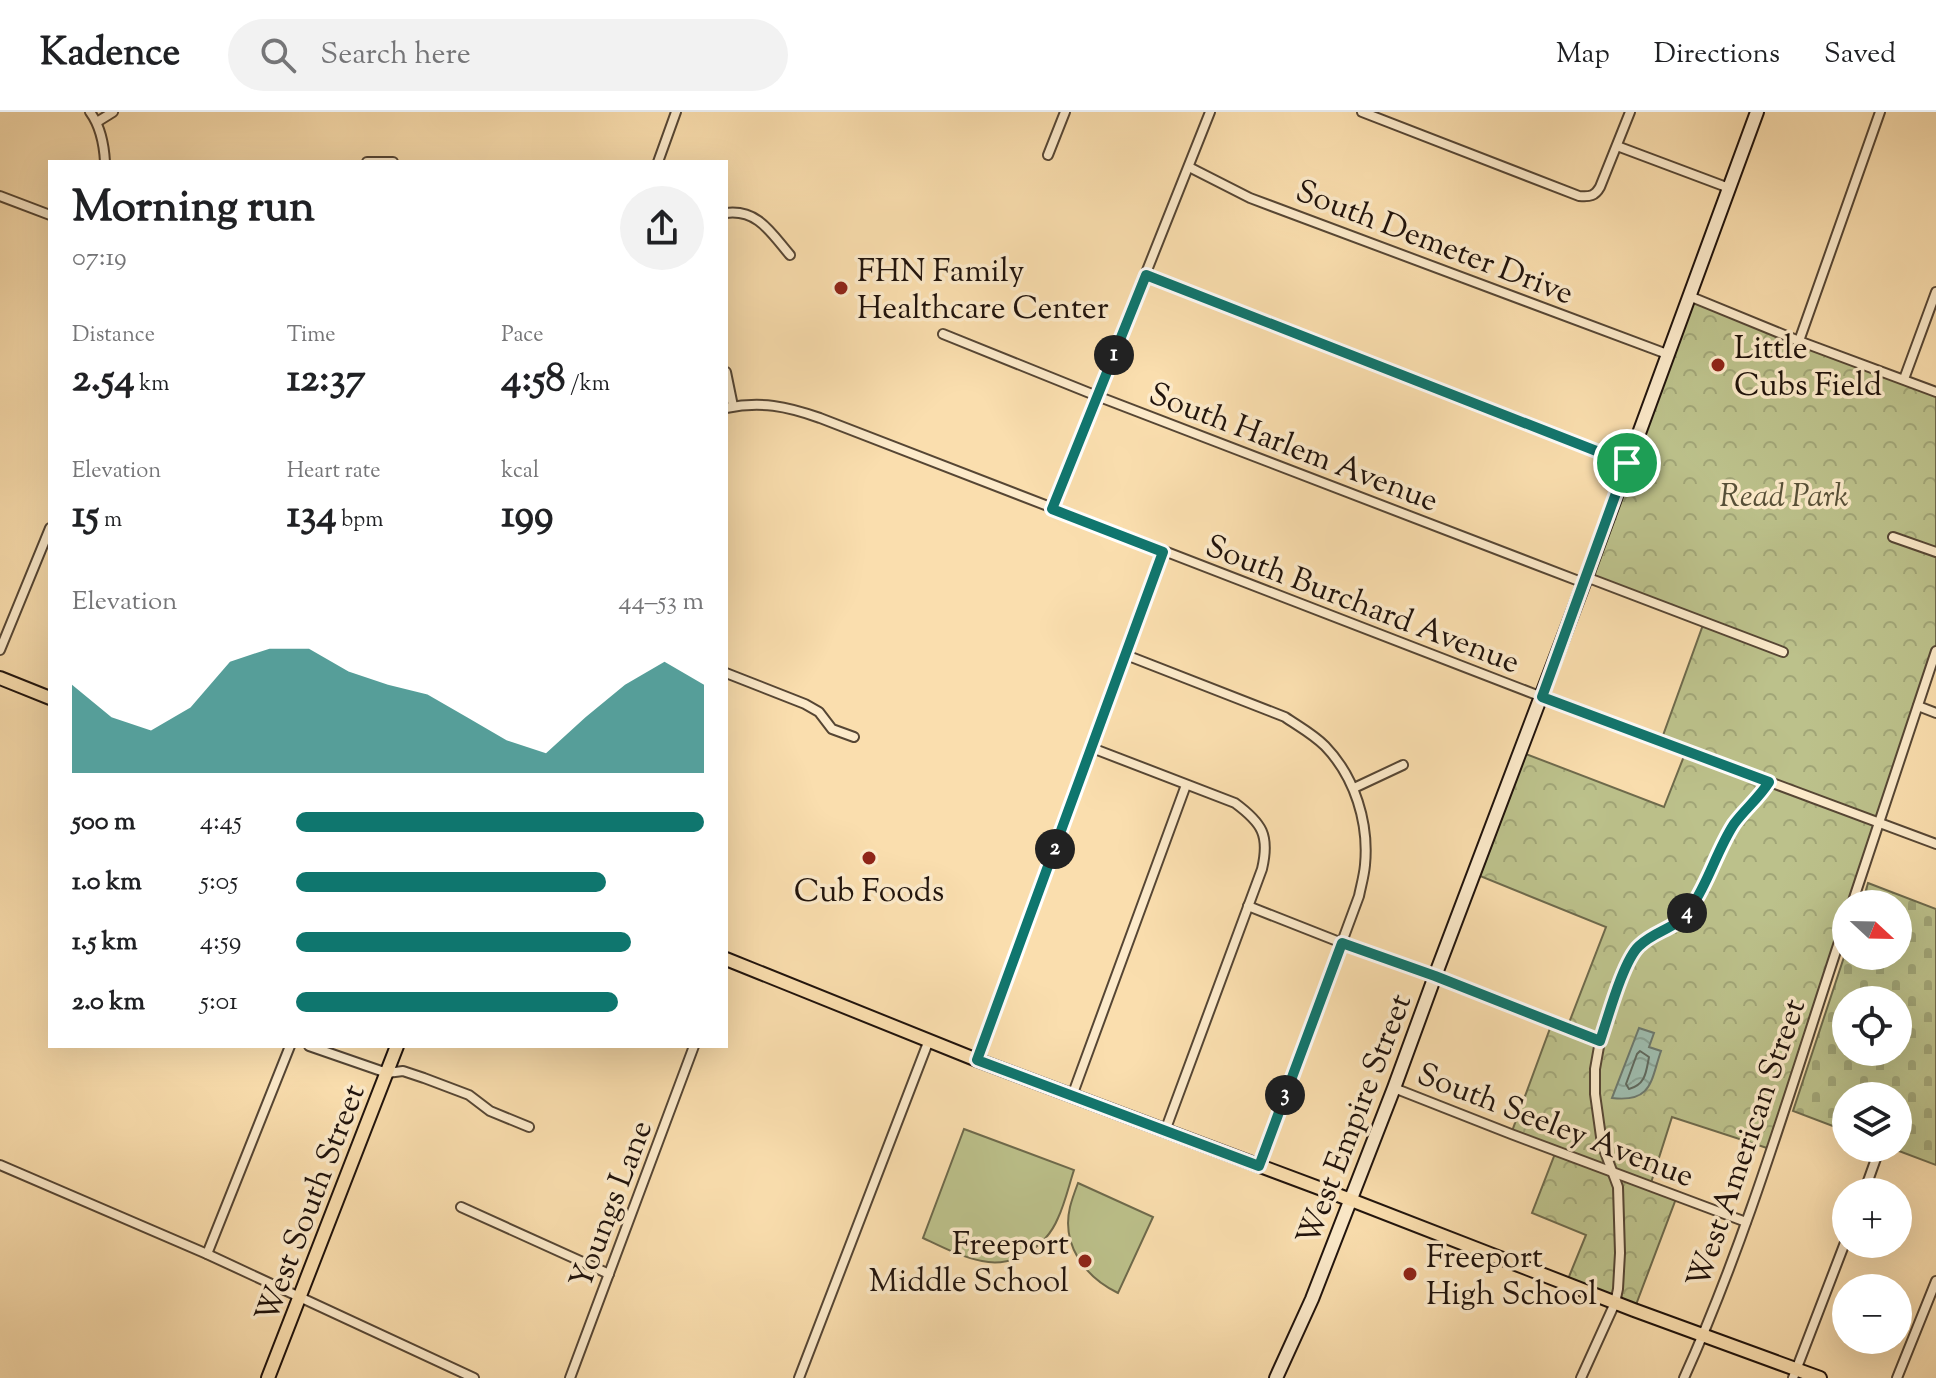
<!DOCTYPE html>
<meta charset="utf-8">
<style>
body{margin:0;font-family:"Sorts Mill Goudy",serif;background:#f2f2f2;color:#202124;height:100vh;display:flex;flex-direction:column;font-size:30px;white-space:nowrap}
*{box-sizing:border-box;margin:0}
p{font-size:26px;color:#757577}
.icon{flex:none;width:44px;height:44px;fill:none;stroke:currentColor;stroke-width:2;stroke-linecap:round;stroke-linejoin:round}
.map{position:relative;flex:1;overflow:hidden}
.drawer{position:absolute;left:48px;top:48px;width:680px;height:888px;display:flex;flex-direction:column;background:#fff;border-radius:0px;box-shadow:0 8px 32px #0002}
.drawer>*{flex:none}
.needle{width:52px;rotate:112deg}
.tools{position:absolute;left:1832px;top:778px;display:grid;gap:16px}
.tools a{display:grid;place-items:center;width:80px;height:80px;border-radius:50%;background:#fff;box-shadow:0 8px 32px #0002;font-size:40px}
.pin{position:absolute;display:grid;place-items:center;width:68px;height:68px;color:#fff;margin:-34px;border:4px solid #fff;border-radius:50%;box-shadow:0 2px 8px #0007}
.km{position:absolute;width:40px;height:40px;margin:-20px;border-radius:50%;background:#222;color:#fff;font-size:22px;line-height:40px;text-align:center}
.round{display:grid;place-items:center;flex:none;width:84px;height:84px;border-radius:42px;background:#f2f2f2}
.summary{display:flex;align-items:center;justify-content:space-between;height:136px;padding:0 24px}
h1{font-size:44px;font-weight:700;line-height:60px}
.stats{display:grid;grid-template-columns:repeat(3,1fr);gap:12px;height:136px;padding:8px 24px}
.stats div{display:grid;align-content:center}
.stats b{font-size:40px;font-weight:700}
.stats small{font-size:22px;font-weight:400}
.stats p{font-size:22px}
.chart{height:224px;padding:16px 24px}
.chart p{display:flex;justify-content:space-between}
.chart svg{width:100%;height:144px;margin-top:8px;fill:#0f766e;opacity:.7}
ul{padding:0 24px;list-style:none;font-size:26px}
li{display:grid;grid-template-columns:128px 96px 1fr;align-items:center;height:60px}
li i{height:20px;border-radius:10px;background:#0f766e}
header{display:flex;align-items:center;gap:48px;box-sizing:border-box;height:112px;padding:0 40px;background:#fff;border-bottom:2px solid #e0e0e0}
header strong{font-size:38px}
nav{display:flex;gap:44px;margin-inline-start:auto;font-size:28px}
.search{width:560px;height:72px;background:#f2f2f2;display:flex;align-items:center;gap:20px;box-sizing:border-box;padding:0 28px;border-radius:44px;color:#757577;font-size:30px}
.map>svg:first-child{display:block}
.grass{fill:#bcc18b;stroke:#6e6a4c;stroke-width:2}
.cemetery{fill:url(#cemetery-stones);stroke:#6e6a4c;stroke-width:2;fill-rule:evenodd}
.park{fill:url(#park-crowns);stroke:#6e6a4c;stroke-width:2}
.water{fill:url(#water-waves);stroke:#6c786d;stroke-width:2}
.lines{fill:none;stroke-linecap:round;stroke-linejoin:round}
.shore{stroke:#5f685d;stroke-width:2}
.street-casing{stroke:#564634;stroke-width:12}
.secondary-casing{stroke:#20130c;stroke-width:16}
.primary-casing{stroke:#20130c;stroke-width:16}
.street{stroke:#fceaca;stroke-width:8}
.secondary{stroke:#fceaca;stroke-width:12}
.primary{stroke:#fadeae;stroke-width:12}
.route-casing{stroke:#fff;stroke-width:16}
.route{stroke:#0f766e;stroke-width:10}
.poi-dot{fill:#8f2418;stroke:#fceaca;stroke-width:3}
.labels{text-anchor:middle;stroke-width:7;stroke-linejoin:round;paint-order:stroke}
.street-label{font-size:32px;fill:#20130c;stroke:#fceaca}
.poi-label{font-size:32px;fill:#20130c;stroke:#fceaca;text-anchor:start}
.park-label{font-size:32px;font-style:italic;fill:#575038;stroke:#fceaca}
</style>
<header>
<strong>Kadence</strong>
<div class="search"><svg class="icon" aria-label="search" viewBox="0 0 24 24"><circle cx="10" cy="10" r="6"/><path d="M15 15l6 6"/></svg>Search here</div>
<nav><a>Map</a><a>Directions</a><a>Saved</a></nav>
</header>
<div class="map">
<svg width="1936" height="1266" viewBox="0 0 1936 1266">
<defs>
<pattern id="cemetery-stones" width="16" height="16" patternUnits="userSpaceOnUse" patternTransform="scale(2)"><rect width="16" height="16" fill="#bcc18b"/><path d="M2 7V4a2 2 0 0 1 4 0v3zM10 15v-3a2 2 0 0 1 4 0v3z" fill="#a1a577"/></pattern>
<pattern id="park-crowns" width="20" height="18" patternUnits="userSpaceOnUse" patternTransform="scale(2)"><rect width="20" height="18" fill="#bcc18b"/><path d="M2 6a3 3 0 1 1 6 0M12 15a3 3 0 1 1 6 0" fill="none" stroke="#a1a577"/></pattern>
<pattern id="water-waves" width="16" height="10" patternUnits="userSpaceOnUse" patternTransform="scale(2)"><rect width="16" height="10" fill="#9ebcae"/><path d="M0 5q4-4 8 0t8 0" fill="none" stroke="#88a194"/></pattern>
</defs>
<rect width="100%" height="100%" fill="#fadeae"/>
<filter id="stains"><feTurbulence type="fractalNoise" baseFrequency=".0025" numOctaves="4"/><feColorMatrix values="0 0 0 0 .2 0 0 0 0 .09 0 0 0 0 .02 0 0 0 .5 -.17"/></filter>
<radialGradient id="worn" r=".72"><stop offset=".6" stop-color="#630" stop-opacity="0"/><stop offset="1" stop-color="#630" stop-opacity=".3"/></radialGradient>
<g class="grass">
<path d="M964 1017 1074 1058C1069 1073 1065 1091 1058 1106 1046 1135 1013 1156 982 1149 961 1145 942 1135 923 1126Z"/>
<path d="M1078 1071 1153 1105 1118 1181C1085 1165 1061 1133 1070 1095 1072 1087 1075 1079 1078 1071Z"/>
</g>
<path class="cemetery" d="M1868 771 1936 797V1053L1891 1036H1898V984H1846V1019L1793 999 1846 839V844H1898V792H1862ZM1846 888H1898V940H1846Z"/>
<polygon class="park" points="1693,186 1936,280 1936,535 1851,792 1846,792 1846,808 1770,1037 1672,1005 1650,1074 1677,1084 1634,1198 1566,1172 1586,1123 1532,1101 1556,1039 1511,1022 1552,911 1567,916 1606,815 1480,764 1526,642 1664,695 1686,639 1661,629 1704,510 1586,465"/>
<path class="water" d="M1639 916 1654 921 1649 935 1661 939C1651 967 1653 991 1612 986Z"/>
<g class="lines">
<path class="shore" d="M1640 939 1649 945C1646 960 1646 972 1629 977L1626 972 1637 942Z"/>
<defs>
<g id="street">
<path d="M90 0C101 15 104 32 105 50"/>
<path d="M1362 0 1579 84C1590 85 1595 84 1600 75L1630 0"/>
<polyline points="97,10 113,0"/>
<polyline points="1617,34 1729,76"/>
<polyline points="1048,43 1065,0"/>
<polyline points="367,50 393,50"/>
<polyline points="658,50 676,0"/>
<polyline points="1189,55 1250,86 1667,242"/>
<polyline points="0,84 50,103"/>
<path d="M726 101C758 97 771 121 790 143"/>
<polyline points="1146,163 1627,351"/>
<polyline points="1689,184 1799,229 1936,280"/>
<polyline points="943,222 1097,284 1584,471"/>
<polyline points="1799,229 1880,0"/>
<polyline points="726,260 733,294"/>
<polyline points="1904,267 1936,180"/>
<path d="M726 296C761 289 786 294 820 306L1542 585 1936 732"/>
<polyline points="1052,397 1210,0"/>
<polyline points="1893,425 1936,440"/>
<polyline points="1586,465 1783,540"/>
<polyline points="0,538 50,416"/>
<path d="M1126 543 1285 605C1298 614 1313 622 1325 634 1355 665 1369 711 1365 753 1364 764 1361 774 1359 784L1259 1054"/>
<polyline points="726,561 805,592 819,600 832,617 854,625"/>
<polyline points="1918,594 1936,601"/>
<path d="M1092 636 1235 691C1262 711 1270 723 1262 757L1165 1019"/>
<polyline points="1354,676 1403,653"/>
<polyline points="1852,792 1936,539"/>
<polyline points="1248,794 1342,831 1435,864 1600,929"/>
<polyline points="309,934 387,961 403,959 424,966 469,983 490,999 529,1015"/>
<polyline points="977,948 1163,440"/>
<polyline points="1394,976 1511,1022 1746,1110"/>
<polyline points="1072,984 1186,673"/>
<polyline points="0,1053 207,1142 474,1266"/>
<polyline points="1864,1080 1878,1041"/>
<polyline points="461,1095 609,1162"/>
<polyline points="207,1142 290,934"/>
<polyline points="570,1266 694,934"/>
<polyline points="799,1266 929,928"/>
<polyline points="1581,1266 1615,1191 1618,1177 1620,1141 1618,1075 1602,1032 1595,982 1595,957 1600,929 1620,868 1636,837 1647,827 1679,811 1693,793 1734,712 1761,683 1769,670"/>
<path d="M1684 1266C1750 1120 1795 961 1846 809"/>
<polyline points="1793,1266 1846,1128"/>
<polyline points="1897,1266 1936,1169"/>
</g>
<polyline id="secondary" points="1276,1266 1312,1187 1394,976 1435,864 1584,471 1757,0"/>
<g id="primary">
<polyline points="0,566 50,586"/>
<polyline points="726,847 977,948 1351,1088 1634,1198 1820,1266"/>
<polyline points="268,1266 397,934"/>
</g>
</defs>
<use href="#street" class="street-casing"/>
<use href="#secondary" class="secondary-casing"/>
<use href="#primary" class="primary-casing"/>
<use href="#street" class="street"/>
<use href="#secondary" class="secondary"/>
<use href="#primary" class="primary"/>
</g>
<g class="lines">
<defs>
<path id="route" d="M1146 163 1627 351 1542 585 1769 670C1759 686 1745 697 1734 712 1717 738 1709 769 1692 794 1676 819 1658 816 1639 834 1623 849 1608 906 1600 929L1435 864 1342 831 1259 1054 977 948 1163 440 1052 397Z"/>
</defs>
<use href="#route" class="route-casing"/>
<use href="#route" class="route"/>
</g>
<g class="poi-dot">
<circle cx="841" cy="176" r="8"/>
<circle cx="1718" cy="253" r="8"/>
<circle cx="869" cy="746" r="8"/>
<circle cx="1085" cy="1149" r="8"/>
<circle cx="1410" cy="1162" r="8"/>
</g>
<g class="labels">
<g class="street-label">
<text transform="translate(1435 129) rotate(21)" y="11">South Demeter Drive</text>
<text transform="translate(1294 334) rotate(21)" y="11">South Harlem Avenue</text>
<text transform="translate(1363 491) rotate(21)" y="11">South Burchard Avenue</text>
<text transform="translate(1353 1007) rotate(-69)" y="11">West Empire Street</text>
<text transform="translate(1556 1012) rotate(21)" y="11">South Seeley Avenue</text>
<text transform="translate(1745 1031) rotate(-71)" y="11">West American Street</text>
<text transform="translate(309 1091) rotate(-69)" y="11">West South Street</text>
<text transform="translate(610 1092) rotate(-69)" y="11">Youngs Lane</text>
</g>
<g class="poi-label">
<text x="857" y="169">FHN Family<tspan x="857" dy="37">Healthcare Center</tspan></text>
<text x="1734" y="246">Little<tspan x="1734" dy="37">Cubs Field</tspan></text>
<text x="869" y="789" text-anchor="middle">Cub Foods</text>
<text x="1069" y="1142" text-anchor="end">Freeport<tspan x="1069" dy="37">Middle School</tspan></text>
<text x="1426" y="1155">Freeport<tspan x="1426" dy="37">High School</tspan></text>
</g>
<g class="park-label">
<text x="1784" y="394">Read Park</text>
</g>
</g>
<rect width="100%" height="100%" filter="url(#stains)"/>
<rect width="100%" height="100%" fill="url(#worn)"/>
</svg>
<div class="tools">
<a><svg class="needle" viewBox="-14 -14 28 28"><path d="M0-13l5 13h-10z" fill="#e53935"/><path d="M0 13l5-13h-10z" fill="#757577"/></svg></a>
<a><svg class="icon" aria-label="locate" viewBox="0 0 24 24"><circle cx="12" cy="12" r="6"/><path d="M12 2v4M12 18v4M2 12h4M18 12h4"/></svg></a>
<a><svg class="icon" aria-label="layers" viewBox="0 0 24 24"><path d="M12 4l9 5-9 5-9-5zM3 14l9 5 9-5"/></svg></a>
<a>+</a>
<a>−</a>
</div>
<div class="pin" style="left:1627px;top:351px;background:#1e9e55"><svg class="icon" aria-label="arrive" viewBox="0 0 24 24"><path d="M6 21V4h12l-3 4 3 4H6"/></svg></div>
<b class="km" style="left:1114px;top:243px">1</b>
<b class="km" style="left:1055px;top:737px">2</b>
<b class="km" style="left:1285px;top:983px">3</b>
<b class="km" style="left:1687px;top:801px">4</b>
<section class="drawer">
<div class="summary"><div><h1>Morning run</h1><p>07:19</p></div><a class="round"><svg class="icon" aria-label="share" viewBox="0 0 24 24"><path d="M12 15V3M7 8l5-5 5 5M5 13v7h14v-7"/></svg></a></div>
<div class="stats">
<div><p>Distance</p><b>2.54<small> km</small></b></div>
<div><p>Time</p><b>12:37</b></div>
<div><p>Pace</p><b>4:58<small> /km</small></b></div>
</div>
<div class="stats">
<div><p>Elevation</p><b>15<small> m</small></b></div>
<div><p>Heart rate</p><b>134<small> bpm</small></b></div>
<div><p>kcal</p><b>199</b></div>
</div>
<div class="chart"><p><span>Elevation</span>44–53 m</p>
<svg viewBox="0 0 160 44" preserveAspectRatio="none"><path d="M0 44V17L10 27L20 31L30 24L40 10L50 6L60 6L70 13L80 17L90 20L100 27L110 34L120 38L130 27L140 17L150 10L160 17V44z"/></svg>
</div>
<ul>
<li><b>500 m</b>4:45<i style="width:100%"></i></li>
<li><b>1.0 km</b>5:05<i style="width:76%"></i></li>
<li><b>1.5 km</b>4:59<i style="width:82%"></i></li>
<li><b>2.0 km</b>5:01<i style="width:79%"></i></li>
</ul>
</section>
</div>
